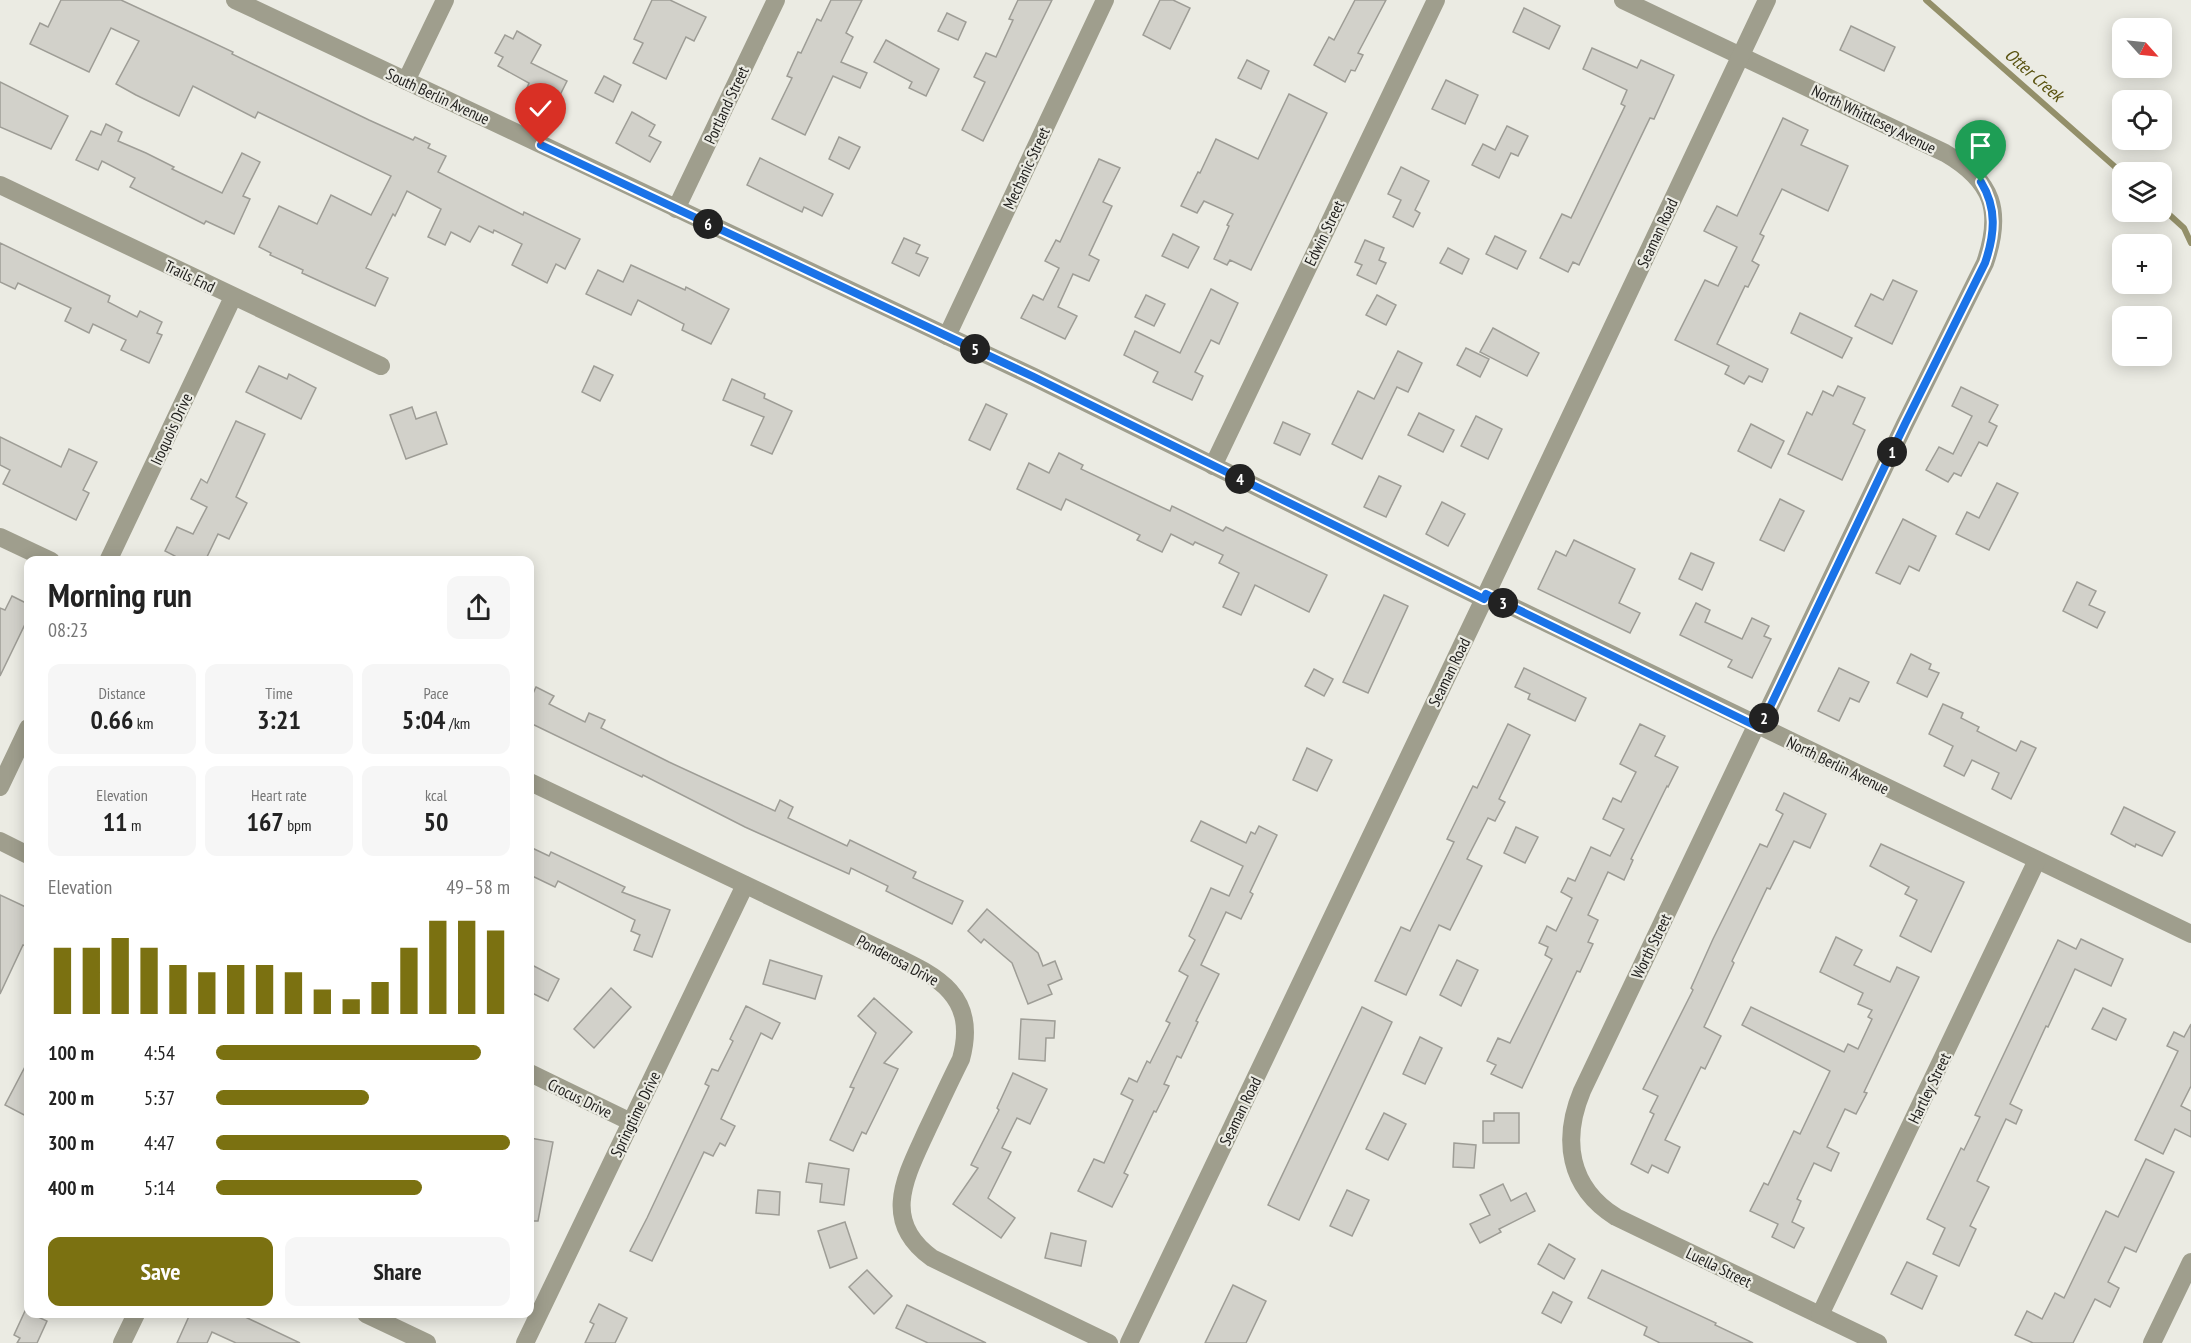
<!DOCTYPE html>
<meta charset="utf-8">
<style>
body{margin:0;font-family:"PT Sans Narrow",sans-serif;background:#f6f6f6;color:#222;height:100vh;display:flex;flex-direction:column;font-size:22px;white-space:nowrap}
*{box-sizing:border-box;margin:0}
p{font-size:20px;color:#767676}
.icon{flex:none;width:33px;height:33px;fill:none;stroke:currentColor;stroke-width:2;stroke-linecap:round;stroke-linejoin:round}
.map{position:relative;flex:1;overflow:hidden}
.panel{position:absolute;left:24px;top:556px;width:510px;height:762px;display:flex;flex-direction:column;background:#fff;border-radius:12px;box-shadow:0 3px 15px #0003}
.panel>*{flex:none}
.needle{width:39px;rotate:117deg}
.controls{position:absolute;left:2112px;top:18px;display:grid;gap:12px}
.controls a{display:grid;place-items:center;width:60px;height:60px;border-radius:12px;background:#fff;box-shadow:0 3px 15px #0003;font-size:30px}
.pin{position:absolute;display:grid;place-items:center;width:51px;height:51px;color:#fff;margin:-62px -26px;border-radius:50% 50% 50% 0;rotate:-45deg;box-shadow:0 0 6px #0007}
.pin .icon{rotate:45deg}
.km{position:absolute;width:30px;height:30px;margin:-15px;border-radius:50%;background:#222;color:#fff;font-size:16px;line-height:30px;text-align:center}
.round{display:grid;place-items:center;flex:none;width:63px;height:63px;border-radius:12px;background:#f6f6f6}
.head{display:flex;align-items:center;justify-content:space-between;height:102px;padding:0 24px}
h1{font-size:33px;font-weight:700;line-height:45px}
.metrics{display:grid;grid-template-columns:repeat(3,1fr);gap:9px;height:102px;padding:6px 24px}
.metrics div{display:grid;align-content:center;border-radius:12px;background:#f6f6f6;text-align:center}
.metrics b{font-size:26px;font-weight:700}
.metrics small{font-size:16px;font-weight:400}
.metrics p{font-size:16px}
.chart{height:168px;padding:12px 24px}
.chart p{display:flex;justify-content:space-between}
.chart svg{width:100%;height:108px;margin-top:6px;stroke:#7b7111;stroke-width:6}
.cta{display:flex;gap:12px;margin-top:auto;padding:12px 24px}
.cta a{flex:1;height:69px;border-radius:12px;background:#7b7111;color:#fff;font-size:24px;font-weight:700;line-height:69px;text-align:center}
.cta a+a{background:#f6f6f6;color:#222}
ul{padding:0 24px;list-style:none;font-size:20px}
li{display:grid;grid-template-columns:96px 72px 1fr;align-items:center;height:45px}
li i{height:15px;border-radius:8px;background:#7b7111}
.map>svg:first-child{display:block}
.lines{fill:none;stroke-linecap:round;stroke-linejoin:round}
.stream{stroke:#938f69;stroke-width:6}
.building{fill:#d2d1ca;stroke:#9e9d96;stroke-width:1.5}
.minor{stroke:#9f9e8d;stroke-width:18}
.route-casing{stroke:#fff;stroke-width:12}
.route{stroke:#1a73e8;stroke-width:8}
.labels{text-anchor:middle;stroke-width:4.5;stroke-linejoin:round;paint-order:stroke}
.street-label{font-size:16px;fill:#21201e;stroke:#ebebe3}
.water-label{font-size:18px;font-style:italic;fill:#5a5311;stroke:#ebebe3}
</style>
<div class="map">
<svg width="2191" height="1343" viewBox="0 0 2191 1343">
<rect width="100%" height="100%" fill="#ebebe3"/>
<g class="lines">
<g class="stream">
<polyline points="1926,0 2122,173"/>
<polyline points="2162,208 2184,228 2191,243"/>
</g>
</g>
<g class="building">
<polygon points="61,0 121,0 201,37 233,52 232,54 369,120 413,140 415,137 430,144 428,148 446,156 438,172 523,215 524,212 580,239 565,269 556,264 547,283 512,265 522,244 494,230 493,233 479,226 470,242 451,232 445,245 428,237 441,209 407,191 395,216 393,214 366,268 388,278 375,306 337,289 302,273 303,270 270,255 271,253 259,247 279,206 317,224 331,195 371,215 391,176 258,112 255,118 193,86 179,116 136,95 116,84 139,41 111,28 89,72 30,44 40,23 48,27"/>
<polygon points="652,0 670,0 706,17 694,41 686,37 666,79 633,63 643,43 634,39"/>
<polygon points="831,0 862,0 846,33 853,37 841,62 867,73 860,88 833,76 805,135 772,119 792,78 787,76 798,52 801,53 817,19 821,21"/>
<polygon points="1018,0 1052,0 983,141 962,130 985,82 974,77 986,53 996,57 1013,20 1009,19"/>
<polygon points="1160,0 1173,0 1190,8 1170,49 1143,35"/>
<polygon points="1355,0 1386,0 1358,53 1363,55 1355,71 1351,70 1345,82 1314,65 1329,37 1334,40"/>
<polygon points="1524,8 1560,26 1549,49 1513,32"/>
<polygon points="947,13 966,22 958,40 938,31"/>
<polygon points="1851,26 1895,47 1884,71 1840,50"/>
<polygon points="517,31 541,45 531,63 567,81 556,103 527,88 529,83 498,66 503,57 495,53 505,35 513,39"/>
<polygon points="886,40 939,69 926,96 909,88 912,82 874,62"/>
<polygon points="1592,48 1637,68 1641,60 1674,75 1654,119 1650,118 1579,265 1573,262 1568,272 1540,258 1562,214 1571,218 1625,106 1621,104 1627,90 1583,69"/>
<polygon points="1247,60 1269,71 1261,89 1238,78"/>
<polygon points="604,76 621,85 613,102 595,93"/>
<polygon points="1446,80 1478,95 1465,124 1432,109"/>
<polygon points="0,82 68,116 51,149 0,127"/>
<polygon points="1289,94 1327,113 1251,270 1230,260 1227,265 1214,259 1229,226 1227,225 1233,214 1204,201 1197,213 1181,206 1198,172 1200,173 1216,139 1258,159"/>
<polygon points="632,112 655,125 649,136 661,142 650,162 616,143"/>
<polygon points="1783,118 1808,130 1801,145 1848,166 1828,211 1782,189 1760,234 1764,236 1752,261 1759,265 1748,287 1745,286 1717,344 1768,369 1762,382 1749,376 1744,384 1725,374 1729,366 1675,340 1705,280 1718,286 1737,247 1704,231 1717,206 1737,216"/>
<polygon points="106,124 122,132 118,141 146,153 174,167 172,169 222,193 242,153 260,162 243,196 250,199 234,234 206,221 204,224 130,187 135,178 102,161 98,170 76,160 91,131 101,135"/>
<polygon points="1507,126 1528,136 1518,156 1511,153 1499,178 1472,165 1483,144 1495,150"/>
<polygon points="839,137 860,147 849,169 829,159"/>
<polygon points="760,158 833,194 822,216 804,207 802,212 747,185"/>
<polygon points="1099,159 1120,168 1103,202 1112,206 1089,255 1099,260 1089,281 1073,274 1058,307 1077,316 1065,339 1021,318 1033,295 1043,300 1059,268 1045,261 1056,240 1060,242"/>
<polygon points="1401,167 1429,181 1415,210 1420,213 1413,227 1393,217 1401,200 1388,194"/>
<polygon points="1173,234 1199,247 1188,268 1162,256"/>
<polygon points="1495,236 1526,251 1517,269 1486,254"/>
<polygon points="904,238 920,245 916,253 928,258 919,276 892,263"/>
<polygon points="1365,240 1384,248 1379,260 1386,263 1376,284 1357,275 1362,265 1355,262"/>
<polygon points="0,243 110,296 108,302 137,317 140,311 162,322 157,333 162,335 149,363 121,350 126,340 93,324 89,333 65,321 71,308 18,283 15,289 0,282"/>
<polygon points="1448,248 1469,259 1462,274 1440,263"/>
<polygon points="631,265 685,290 686,287 729,309 711,344 682,330 684,324 638,300 631,315 586,294 598,270 623,282"/>
<polygon points="1893,280 1917,291 1892,344 1855,326 1871,294 1883,300"/>
<polygon points="1211,289 1238,303 1219,344 1211,340 1195,372 1203,376 1192,400 1153,382 1158,372 1124,355 1135,331 1180,353"/>
<polygon points="1146,295 1165,304 1154,326 1135,317"/>
<polygon points="1377,295 1396,305 1386,325 1366,315"/>
<polygon points="1800,313 1852,338 1842,358 1791,333"/>
<polygon points="1493,328 1539,353 1527,376 1480,352"/>
<polygon points="1466,348 1489,359 1480,377 1457,365"/>
<polygon points="1398,351 1422,363 1408,392 1397,387 1362,459 1332,444 1358,391 1374,399"/>
<polygon points="259,366 287,379 289,374 316,388 301,419 246,392"/>
<polygon points="594,366 613,375 600,401 582,392"/>
<polygon points="732,379 765,394 764,398 792,411 772,454 751,445 764,417 723,400"/>
<polygon points="1838,386 1865,398 1853,424 1865,430 1842,480 1788,454 1807,412 1812,415 1823,391 1833,396"/>
<polygon points="1961,387 1998,405 1989,422 1997,426 1987,446 1979,442 1961,476 1954,473 1948,482 1926,470 1939,447 1953,454 1972,416 1952,406"/>
<polygon points="986,404 1007,414 990,450 969,440"/>
<polygon points="412,407 416,419 436,412 447,444 406,459 390,415"/>
<polygon points="1419,413 1454,430 1443,452 1408,435"/>
<polygon points="1476,416 1502,429 1488,459 1461,446"/>
<polygon points="236,421 265,434 236,497 247,503 229,539 218,534 205,561 173,561 175,556 165,551 177,527 193,534 207,507 191,499 201,479 207,483"/>
<polygon points="1283,422 1310,434 1300,455 1274,443"/>
<polygon points="1751,424 1784,441 1771,468 1738,451"/>
<polygon points="0,437 61,467 69,449 97,462 83,490 89,493 76,520 3,484 10,470 0,465"/>
<polygon points="1059,453 1083,465 1081,469 1155,504 1170,511 1172,506 1223,531 1226,527 1327,575 1309,612 1255,585 1241,615 1223,607 1239,573 1219,563 1223,555 1195,542 1193,545 1171,534 1162,552 1137,540 1140,535 1066,499 1061,510 1017,489 1029,463 1049,473"/>
<polygon points="1379,476 1401,486 1386,517 1364,507"/>
<polygon points="1997,483 2018,493 1989,550 1956,534 1967,512 1979,518"/>
<polygon points="1780,499 1804,511 1784,551 1760,540"/>
<polygon points="1442,502 1465,514 1448,546 1426,534"/>
<polygon points="1903,519 1936,536 1919,571 1909,566 1900,584 1876,573"/>
<polygon points="1574,540 1635,569 1619,603 1640,613 1630,633 1538,589 1556,551 1566,556"/>
<polygon points="1691,553 1714,563 1702,590 1679,579"/>
<polygon points="2077,582 2096,591 2089,605 2105,612 2097,628 2063,611"/>
<polygon points="1384,595 1408,606 1368,693 1343,682"/>
<polygon points="12,596 28,604 28,618 0,676 0,608 5,610"/>
<polygon points="1696,603 1710,610 1705,622 1742,639 1752,618 1769,626 1764,636 1771,639 1752,678 1728,667 1732,660 1680,635"/>
<polygon points="1911,654 1931,664 1929,669 1939,673 1927,697 1897,683"/>
<polygon points="1524,668 1586,698 1575,721 1528,699 1530,694 1515,687"/>
<polygon points="1839,668 1869,682 1859,702 1850,698 1839,721 1818,711"/>
<polygon points="1314,669 1333,679 1324,696 1305,686"/>
<polygon points="536,687 554,696 549,704 585,722 589,713 605,720 601,728 669,762 775,811 780,800 793,807 788,818 847,846 850,840 916,872 913,878 963,901 952,924 886,891 888,886 851,868 849,874 745,827 643,775 642,777 530,723 530,700"/>
<polygon points="1943,704 1963,713 1961,718 1979,727 1977,731 2016,751 2021,741 2036,748 2011,799 1992,789 1999,773 1972,760 1964,776 1944,766 1953,746 1929,734"/>
<polygon points="1508,724 1530,735 1499,799 1505,802 1495,821 1488,818 1467,859 1482,866 1450,930 1439,925 1406,995 1375,981 1401,927 1410,931 1454,842 1447,839 1473,786 1477,788"/>
<polygon points="1640,724 1665,736 1655,756 1678,767 1668,787 1667,786 1631,859 1633,860 1624,880 1608,872 1588,915 1598,920 1588,942 1593,944 1580,972 1577,971 1522,1088 1491,1074 1496,1065 1487,1061 1498,1038 1510,1043 1552,959 1545,955 1548,947 1539,943 1547,926 1556,931 1572,898 1561,892 1568,878 1575,881 1591,847 1610,856 1624,829 1603,819 1613,798 1621,802 1636,772 1620,764"/>
<polygon points="1307,748 1332,760 1317,791 1293,780"/>
<polygon points="1784,793 1826,814 1810,848 1794,841 1770,889 1767,888 1732,961 1734,963 1704,1027 1721,1036 1705,1069 1701,1067 1665,1140 1680,1147 1668,1173 1652,1165 1648,1173 1631,1164 1654,1114 1650,1112 1658,1096 1643,1089 1693,990 1691,988 1713,939 1760,844 1767,847 1783,814 1776,810"/>
<polygon points="2124,807 2175,832 2162,856 2136,844 2135,847 2111,834"/>
<polygon points="1201,821 1246,843 1251,832 1255,834 1259,826 1277,835 1250,892 1253,894 1241,919 1226,912 1201,965 1219,974 1196,1021 1198,1022 1181,1058 1177,1056 1164,1084 1169,1086 1156,1112 1154,1111 1124,1173 1128,1175 1112,1207 1078,1191 1094,1159 1104,1163 1133,1100 1121,1094 1129,1078 1137,1082 1147,1061 1150,1063 1170,1023 1166,1021 1188,976 1179,971 1195,940 1189,936 1211,888 1229,896 1243,866 1191,841"/>
<polygon points="1516,827 1538,837 1525,863 1504,853"/>
<polygon points="1881,844 1964,882 1931,952 1900,936 1917,900 1905,894 1909,887 1870,866"/>
<polygon points="530,847 549,856 551,852 625,887 622,892 670,910 652,957 634,950 640,935 631,931 635,920 558,881 555,887 530,875"/>
<polygon points="0,895 28,908 28,947 23,945 0,994"/>
<polygon points="987,909 1038,953 1043,966 1055,961 1062,979 1048,985 1052,994 1028,1004 1012,963 984,939 981,943 968,931"/>
<polygon points="1836,937 1862,950 1854,965 1890,982 1897,967 1919,977 1864,1092 1867,1093 1856,1114 1845,1109 1827,1147 1839,1153 1831,1171 1814,1163 1797,1199 1801,1201 1792,1222 1804,1228 1794,1248 1772,1237 1778,1224 1750,1211 1764,1183 1768,1185 1794,1131 1800,1134 1830,1071 1742,1025 1751,1007 1844,1052 1848,1044 1858,1049 1872,1019 1868,1017 1872,1010 1858,1004 1863,993 1820,972"/>
<polygon points="2081,939 2123,959 2111,986 2075,969 2048,1027 2046,1026 2010,1104 2022,1110 2016,1124 2006,1119 1977,1181 1989,1187 1970,1226 1976,1229 1959,1266 1933,1254 1945,1228 1927,1219 1961,1148 1964,1150 1980,1117 1975,1115 2058,940 2076,949"/>
<polygon points="770,960 822,976 815,999 763,984"/>
<polygon points="1457,960 1478,970 1461,1006 1440,995"/>
<polygon points="530,964 559,979 548,1001 530,992"/>
<polygon points="611,988 631,1007 594,1048 574,1029"/>
<polygon points="874,998 912,1032 884,1063 898,1069 866,1134 862,1132 853,1151 830,1140 854,1088 850,1087 876,1033 858,1016"/>
<polygon points="746,1006 780,1023 772,1039 761,1033 721,1119 735,1126 725,1146 720,1143 713,1156 704,1152 652,1261 630,1251 647,1218 709,1086 705,1084 712,1069 718,1071 733,1041 730,1039"/>
<polygon points="1362,1007 1392,1022 1299,1220 1268,1205"/>
<polygon points="2103,1008 2126,1019 2116,1040 2092,1029"/>
<polygon points="1021,1019 1055,1021 1054,1038 1046,1038 1045,1061 1019,1059"/>
<polygon points="2191,1024 2191,1086 2181,1106 2191,1111 2191,1137 2175,1129 2163,1154 2135,1140 2178,1051 2167,1046 2174,1032 2184,1037"/>
<polygon points="1420,1037 1442,1048 1425,1084 1403,1074"/>
<polygon points="28,1061 28,1117 5,1105"/>
<polygon points="1013,1073 1047,1089 1030,1124 1017,1118 1002,1148 1011,1152 988,1198 1015,1218 1001,1238 953,1204 978,1168 971,1165 999,1110 997,1108"/>
<polygon points="1384,1113 1406,1124 1388,1160 1366,1149"/>
<polygon points="1494,1113 1519,1113 1519,1143 1483,1143 1483,1121 1494,1121"/>
<polygon points="530,1138 553,1142 538,1221 530,1221"/>
<polygon points="1454,1143 1476,1145 1474,1168 1453,1167"/>
<polygon points="2146,1159 2174,1172 2136,1252 2125,1247 2108,1282 2119,1288 2110,1307 2095,1299 2073,1343 2033,1343 2015,1335 2027,1311 2042,1319 2055,1293 2064,1298 2106,1211 2118,1217"/>
<polygon points="809,1163 849,1169 844,1205 820,1202 822,1184 806,1182"/>
<polygon points="1503,1184 1511,1201 1526,1193 1535,1211 1499,1229 1501,1232 1480,1243 1470,1224 1490,1215 1480,1195"/>
<polygon points="758,1190 780,1192 779,1215 756,1213"/>
<polygon points="1347,1190 1369,1200 1352,1236 1330,1226"/>
<polygon points="845,1222 857,1258 830,1268 818,1231"/>
<polygon points="1051,1233 1086,1241 1081,1266 1045,1258"/>
<polygon points="1549,1244 1575,1259 1564,1279 1538,1264"/>
<polygon points="1907,1262 1937,1276 1922,1309 1891,1294"/>
<polygon points="867,1270 892,1296 874,1314 849,1287"/>
<polygon points="1602,1270 1716,1323 1715,1325 1753,1343 1660,1343 1644,1335 1647,1327 1588,1298"/>
<polygon points="1233,1285 1266,1301 1246,1343 1205,1343"/>
<polygon points="1553,1292 1572,1302 1561,1323 1542,1313"/>
<polygon points="599,1304 627,1318 615,1343 585,1343 594,1324 590,1322"/>
<polygon points="907,1305 986,1343 928,1343 896,1328"/>
<polygon points="25,1311 47,1321 37,1343 17,1343 20,1338 14,1335"/>
<polygon points="190,1314 239,1314 300,1343 236,1343 212,1332 207,1343 177,1343"/>
</g>
<g class="lines">
<g class="minor">
<polyline points="235,0 1034,377 1484,599"/>
<path d="M1623 0 1945 153C1993 181 2003 211 1985 263L1905 424 1760 727"/>
<polyline points="406,81 445,0"/>
<polyline points="0,185 381,366"/>
<polyline points="676,209 776,0"/>
<polyline points="947,336 1105,0"/>
<polyline points="1213,466 1436,0"/>
<polyline points="0,537 51,561"/>
<polyline points="108,561 233,297"/>
<polyline points="1486,594 2191,934"/>
<path d="M1756 726 1582 1091C1562 1139 1568 1187 1616 1217L1878 1343"/>
<path d="M530 782 878 948C929 973 980 990 961 1059 949 1083 938 1107 927 1130 906 1176 880 1221 932 1258L1109 1343"/>
<polyline points="0,787 28,728"/>
<polyline points="0,841 28,855"/>
<polyline points="530,1073 631,1122"/>
<polyline points="366,1314 427,1343"/>
<polyline points="1820,1315 2037,860"/>
<polyline points="122,1343 136,1314"/>
<polyline points="525,1343 745,885"/>
<polyline points="1129,1343 1484,599 1767,0"/>
<polyline points="2152,1343 2191,1262"/>
</g>
</g>
<g class="lines">
<defs>
<path id="route" d="M541 145 1034 377 1484 599 1486 594 1760 728 1905 424 1985 263C1995 234 1997 208 1981 182"/>
</defs>
<use href="#route" class="route-casing"/>
<use href="#route" class="route"/>
</g>
<g class="labels">
<g class="street-label">
<text transform="translate(438 96) rotate(25)" y="6">South Berlin Avenue</text>
<text transform="translate(726 105) rotate(-65)" y="6">Portland Street</text>
<text transform="translate(1874 119) rotate(26)" y="6">North Whittlesey Avenue</text>
<text transform="translate(1026 168) rotate(-65)" y="6">Mechanic Street</text>
<text transform="translate(1324 233) rotate(-64)" y="6">Edwin Street</text>
<text transform="translate(1657 233) rotate(-65)" y="6">Seaman Road</text>
<text transform="translate(190 276) rotate(26)" y="6">Trails End</text>
<text transform="translate(171 429) rotate(-65)" y="6">Iroquois Drive</text>
<text transform="translate(1449 672) rotate(-64)" y="6">Seaman Road</text>
<text transform="translate(1838 765) rotate(26)" y="6">North Berlin Avenue</text>
<text transform="translate(1651 946) rotate(-64)" y="6">Worth Street</text>
<text transform="translate(898 960) rotate(28)" y="6">Ponderosa Drive</text>
<text transform="translate(1929 1088) rotate(-64)" y="6">Hartley Street</text>
<text transform="translate(580 1098) rotate(26)" y="6">Crocus Drive</text>
<text transform="translate(1240 1111) rotate(-64)" y="6">Seaman Road</text>
<text transform="translate(635 1114) rotate(-64)" y="6">Springtime Drive</text>
<text transform="translate(1719 1267) rotate(26)" y="6">Luella Street</text>
</g>
<g class="water-label">
<text transform="translate(2034 75) rotate(41)" y="6">Otter Creek</text>
</g>
</g>
</svg>
<div class="controls">
<a><svg class="needle" viewBox="-14 -14 28 28"><path d="M0-13l5 13h-10z" fill="#e53935"/><path d="M0 13l5-13h-10z" fill="#767676"/></svg></a>
<a><svg class="icon" aria-label="locate" viewBox="0 0 24 24"><circle cx="12" cy="12" r="6"/><path d="M12 2v4M12 18v4M2 12h4M18 12h4"/></svg></a>
<a><svg class="icon" aria-label="layers" viewBox="0 0 24 24"><path d="M12 4l9 5-9 5-9-5zM3 14l9 5 9-5"/></svg></a>
<a>+</a>
<a>−</a>
</div>
<div class="pin" style="left:1981px;top:182px;background:#1e9e55"><svg class="icon" aria-label="arrive" viewBox="0 0 24 24"><path d="M6 21V4h12l-3 4 3 4H6"/></svg></div>
<div class="pin" style="left:541px;top:145px;background:#d93025"><svg class="icon" aria-label="check" viewBox="0 0 24 24"><path d="M5 12l5 5 9-10"/></svg></div>
<b class="km" style="left:1892px;top:452px">1</b>
<b class="km" style="left:1764px;top:718px">2</b>
<b class="km" style="left:1503px;top:603px">3</b>
<b class="km" style="left:1240px;top:479px">4</b>
<b class="km" style="left:975px;top:349px">5</b>
<b class="km" style="left:708px;top:224px">6</b>
<section class="panel">
<div class="head"><div><h1>Morning run</h1><p>08:23</p></div><a class="round"><svg class="icon" aria-label="share" viewBox="0 0 24 24"><path d="M12 15V3M7 8l5-5 5 5M5 13v7h14v-7"/></svg></a></div>
<div class="metrics">
<div><p>Distance</p><b>0.66<small> km</small></b></div>
<div><p>Time</p><b>3:21</b></div>
<div><p>Pace</p><b>5:04<small> /km</small></b></div>
</div>
<div class="metrics">
<div><p>Elevation</p><b>11<small> m</small></b></div>
<div><p>Heart rate</p><b>167<small> bpm</small></b></div>
<div><p>kcal</p><b>50</b></div>
</div>
<div class="chart"><p><span>Elevation</span>49–58 m</p>
<svg viewBox="0 0 160 44" preserveAspectRatio="none"><path d="M5 44V17M15 44V17M25 44V13M35 44V17M45 44V24M55 44V27M65 44V24M75 44V24M85 44V27M95 44V34M105 44V38M115 44V31M125 44V17M135 44V6M145 44V6M155 44V10"/></svg>
</div>
<ul>
<li><b>100 m</b>4:54<i style="width:90%"></i></li>
<li><b>200 m</b>5:37<i style="width:52%"></i></li>
<li><b>300 m</b>4:47<i style="width:100%"></i></li>
<li><b>400 m</b>5:14<i style="width:70%"></i></li>
</ul>
<div class="cta"><a>Save</a><a>Share</a></div>
</section>
</div>
